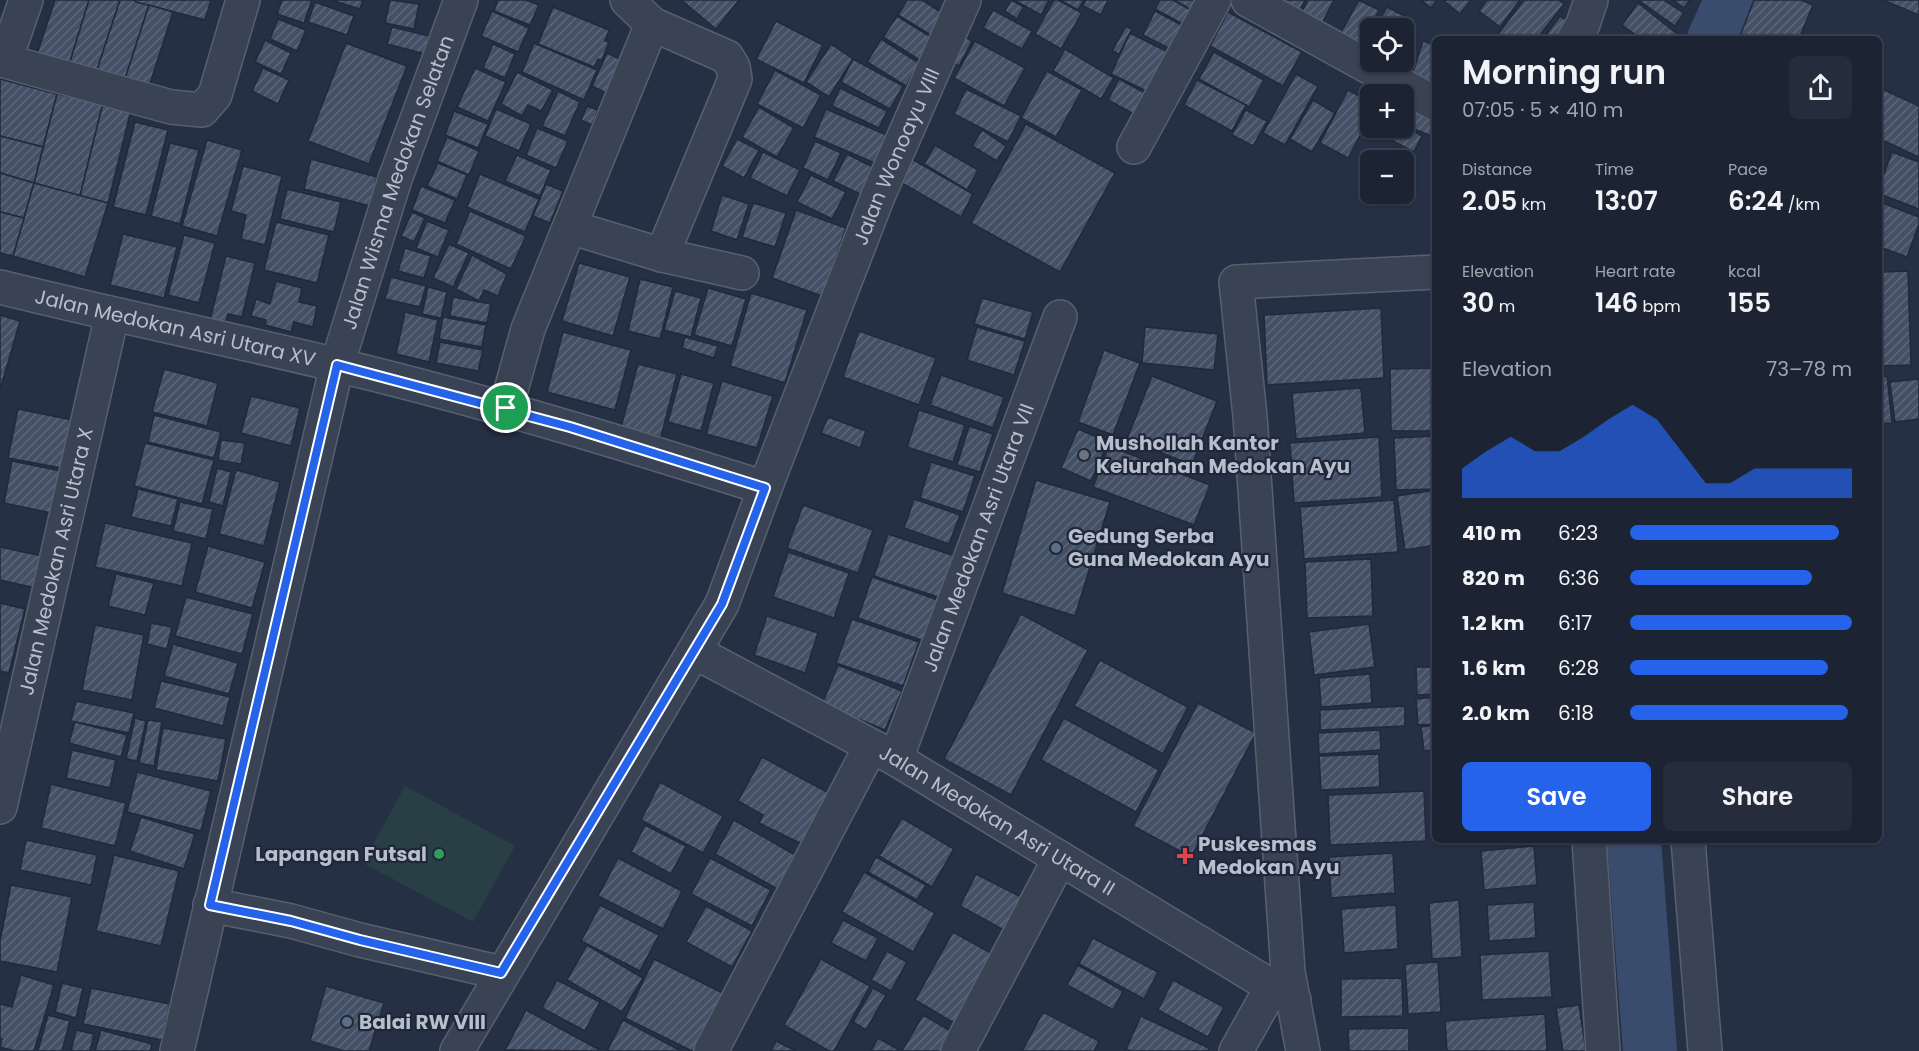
<!DOCTYPE html>
<meta charset="utf-8">
<style>
body{margin:0;font-family:Poppins,sans-serif;background:#252c3b;color:#f1f3f6;height:100vh;display:flex;flex-direction:column;font-size:22px;white-space:nowrap}
*{box-sizing:border-box;margin:0}
p{font-size:20px;color:#a0a4ac}
.icon{flex:none;width:33px;height:33px;fill:none;stroke:currentColor;stroke-width:2;stroke-linecap:round;stroke-linejoin:round}
.map{position:relative;flex:1;overflow:hidden}
.panel{position:absolute;left:1432px;top:36px;width:450px;height:807px;display:flex;flex-direction:column;background:#1c2433;border-radius:9px;box-shadow:0 2px 4px #0004,0 0 0 2px #3a414e}
.panel>*{flex:none}
.fabs{position:absolute;left:1360px;top:18px;display:grid;gap:12px}
.fabs a{display:grid;place-items:center;width:54px;height:54px;border-radius:9px;background:#1c2433;box-shadow:0 2px 4px #0004,0 0 0 2px #3a414e;font-size:30px}
.pin{position:absolute;display:grid;place-items:center;width:51px;height:51px;color:#fff;margin:-26px;border:3px solid #fff;border-radius:50%;box-shadow:0 2px 6px #0007}
.round{display:grid;place-items:center;flex:none;width:63px;height:63px;border-radius:9px;background:#252c3b}
.headline{display:flex;align-items:center;justify-content:space-between;height:102px;padding:0 30px}
h1{font-size:33px;font-weight:600;line-height:45px}
.metrics{display:grid;grid-template-columns:repeat(3,1fr);gap:9px;height:102px;padding:6px 30px}
.metrics div{display:grid;align-content:center}
.metrics b{font-size:26px;font-weight:600}
.metrics small{font-size:16px;font-weight:400}
.metrics p{font-size:16px}
.chart{height:168px;padding:12px 30px}
.chart p{display:flex;justify-content:space-between}
.chart svg{width:100%;height:108px;margin-top:6px;fill:#2563eb;opacity:.7}
.cta{display:flex;gap:12px;margin-top:auto;padding:12px 30px}
.cta a{flex:1;height:69px;border-radius:9px;background:#2563eb;color:#fff;font-size:24px;font-weight:600;line-height:69px;text-align:center}
.cta a+a{background:#252c3b;color:#f1f3f6}
ul{padding:0 30px;list-style:none;font-size:20px}
li{display:grid;grid-template-columns:96px 72px 1fr;align-items:center;height:45px}
li i{height:15px;border-radius:8px;background:#2563eb}
.map>svg:first-child{display:block}
.pitch{fill:#283f45}
.lines{fill:none;stroke-linecap:round;stroke-linejoin:round}
.river{stroke:#3a4c6d;stroke-width:54}
.building{fill:url(#building-hatch);stroke:#21293a;stroke-width:1.5}
.minor-casing{stroke:#586070;stroke-width:36}
.minor{stroke:#3a4353;stroke-width:33}
.route-casing{stroke:#fff;stroke-width:12}
.route{stroke:#2563eb;stroke-width:8}
.worship-dot{fill:#6b7280;stroke:#1f2739;stroke-width:2}
.service-dot{fill:#5c6f8a;stroke:#1f2739;stroke-width:2}
.leisure-dot{fill:#2e9e5b;stroke:#1f2739;stroke-width:2}
.health-dot{fill:#e0444e;stroke:#1f2739;stroke-width:2}
.labels{text-anchor:middle;stroke-width:4.5;stroke-linejoin:round;paint-order:stroke}
.street-label{font-size:20px;fill:#b7becd;stroke:#1f2739}
.poi-label{font-size:20px;font-weight:bold;fill:#b7becd;stroke:#1f2739;text-anchor:start}
</style>
<div class="map">
<svg width="1919" height="1051" viewBox="0 0 1919 1051">
<defs>
<pattern id="building-hatch" width="6" height="6" patternUnits="userSpaceOnUse" patternTransform="scale(1.5)"><rect width="6" height="6" fill="#445066"/><path d="M-1 1l2-2M0 6l6-6M5 7l2-2" fill="none" stroke="#5d677b"/></pattern>
</defs>
<rect width="100%" height="100%" fill="#253044"/>
<polygon class="pitch" points="405,786 515,846 473,922 363,863"/>
<g class="lines">
<g class="river">
<polyline points="1714,39 1732,0"/>
<polyline points="1634,840 1650,1051"/>
</g>
</g>
<g class="building">
<polygon points="55,0 89,0 69,65 37,54"/>
<polygon points="89,0 120,0 96,73 69,65"/>
<polygon points="120,0 132,0 149,5 124,82 96,73"/>
<polygon points="136,0 211,0 205,20 136,2"/>
<polygon points="282,0 312,0 304,23 277,14"/>
<polygon points="331,0 363,0 360,9"/>
<polygon points="390,0 419,4 414,29 385,23"/>
<polygon points="498,0 526,0 539,5 530,25 494,11"/>
<polygon points="681,0 739,0 716,29"/>
<polygon points="907,0 922,0 952,19 939,40 898,15"/>
<polygon points="1011,0 1024,7 1017,19 1005,11"/>
<polygon points="1014,0 1049,0 1041,15"/>
<polygon points="1054,0 1058,0 1082,13 1061,49 1035,34"/>
<polygon points="1060,0 1084,0 1078,10"/>
<polygon points="1086,0 1108,0 1101,15 1083,6"/>
<polygon points="1160,0 1173,0 1198,14 1190,28 1155,9"/>
<polygon points="1174,0 1195,0 1190,9"/>
<polygon points="1251,0 1305,0 1293,23"/>
<polygon points="1308,0 1334,0 1317,33 1297,22"/>
<polygon points="1359,0 1379,10 1359,47 1339,36"/>
<polygon points="1421,0 1437,0 1431,8"/>
<polygon points="1443,0 1471,0 1460,14"/>
<polygon points="1487,0 1520,0 1500,27 1479,11"/>
<polygon points="1524,0 1559,0 1564,4 1537,39 1494,39"/>
<polygon points="1638,0 1664,0 1684,13 1675,26"/>
<polygon points="1673,0 1690,0 1684,8"/>
<polygon points="1754,0 1801,0 1813,5 1799,39 1747,39 1740,36"/>
<polygon points="1883,0 1919,0 1919,15"/>
<polygon points="315,2 354,16 347,35 308,22"/>
<polygon points="1638,3 1680,36 1678,39 1641,39 1622,25"/>
<polygon points="149,5 173,12 148,90 124,82"/>
<polygon points="553,7 609,30 605,41 609,42 602,60 598,59 594,67 538,44"/>
<polygon points="1387,7 1409,18 1407,23 1415,27 1404,49 1404,28 1375,28"/>
<polygon points="993,10 1032,31 1022,49 983,28"/>
<polygon points="492,11 529,28 518,52 481,36"/>
<polygon points="1155,11 1191,30 1178,53 1143,35"/>
<polygon points="1228,12 1302,52 1283,86 1210,46"/>
<polygon points="897,16 939,42 926,64 883,37"/>
<polygon points="1560,16 1577,28 1569,39 1543,39"/>
<polygon points="278,19 306,30 297,51 270,39"/>
<polygon points="776,21 823,45 804,83 756,59"/>
<polygon points="1126,26 1132,29 1119,54 1112,51"/>
<polygon points="392,27 433,37 429,55 387,44"/>
<polygon points="1130,33 1176,56 1157,96 1111,74"/>
<polygon points="960,34 972,41 959,66 946,60"/>
<polygon points="881,39 919,63 906,86 867,62"/>
<polygon points="265,40 291,53 281,74 255,62"/>
<polygon points="975,41 1025,68 1004,106 954,78"/>
<polygon points="1423,41 1436,45 1436,96 1408,88"/>
<polygon points="346,43 407,66 369,164 308,141"/>
<polygon points="534,43 597,70 584,100 522,72"/>
<polygon points="493,44 515,54 505,78 483,68"/>
<polygon points="831,44 853,59 829,97 806,82"/>
<polygon points="1065,49 1114,78 1101,99 1053,71"/>
<polygon points="1214,52 1264,80 1249,107 1199,79"/>
<polygon points="607,53 624,61 608,94 592,86"/>
<polygon points="853,59 903,86 890,109 841,82"/>
<polygon points="263,68 289,80 278,104 252,91"/>
<polygon points="475,68 506,82 488,121 457,107"/>
<polygon points="775,70 821,95 803,128 757,104"/>
<polygon points="1047,71 1082,90 1056,137 1021,118"/>
<polygon points="517,72 553,90 541,111 528,105 522,116 501,104"/>
<polygon points="1296,74 1318,86 1285,145 1263,133"/>
<polygon points="0,79 57,94 43,147 0,136"/>
<polygon points="1119,79 1154,98 1143,119 1108,100"/>
<polygon points="1197,80 1246,105 1232,131 1184,105"/>
<polygon points="840,88 887,111 879,128 832,106"/>
<polygon points="1880,88 1919,106 1919,157 1880,139"/>
<polygon points="966,89 1021,116 1008,142 954,114"/>
<polygon points="1348,90 1371,102 1371,115 1348,158 1320,143"/>
<polygon points="558,91 580,102 565,136 542,126"/>
<polygon points="57,94 103,103 80,196 34,183"/>
<polygon points="1313,100 1335,113 1312,152 1290,139"/>
<polygon points="1404,102 1436,115 1436,133 1434,137 1404,125"/>
<polygon points="103,103 131,110 108,203 80,196"/>
<polygon points="587,106 598,110 592,125 581,120"/>
<polygon points="759,107 794,128 777,157 742,137"/>
<polygon points="496,109 531,124 519,151 485,136"/>
<polygon points="826,109 889,136 877,164 814,137"/>
<polygon points="1246,110 1267,121 1253,146 1232,135"/>
<polygon points="454,111 488,124 478,148 445,135"/>
<polygon points="135,122 168,130 146,215 113,207"/>
<polygon points="1026,124 1115,173 1060,272 971,223"/>
<polygon points="1404,126 1422,136 1414,152 1393,141 1401,128"/>
<polygon points="537,128 568,141 556,168 526,155"/>
<polygon points="982,130 1006,146 997,161 972,146"/>
<polygon points="0,136 43,147 34,183 0,173"/>
<polygon points="447,137 479,151 469,175 437,161"/>
<polygon points="737,139 759,150 744,178 722,166"/>
<polygon points="207,140 242,150 217,236 182,226"/>
<polygon points="815,141 841,153 828,180 803,168"/>
<polygon points="170,143 199,150 180,224 151,216"/>
<polygon points="935,145 978,170 967,190 924,164"/>
<polygon points="763,152 800,170 787,196 750,178"/>
<polygon points="1892,152 1919,162 1919,209 1880,194 1880,185"/>
<polygon points="847,154 877,169 864,196 833,181"/>
<polygon points="517,155 551,170 540,196 505,181"/>
<polygon points="311,159 377,177 370,206 304,189"/>
<polygon points="912,159 973,194 961,217 900,182"/>
<polygon points="438,163 467,175 457,199 427,186"/>
<polygon points="243,166 282,176 265,245 241,239 246,215 231,211"/>
<polygon points="0,173 34,183 24,218 0,212"/>
<polygon points="480,174 539,199 525,232 467,207"/>
<polygon points="811,175 846,192 832,219 797,202"/>
<polygon points="34,183 108,203 85,277 13,256"/>
<polygon points="546,184 563,191 550,223 533,216"/>
<polygon points="421,186 455,200 445,223 412,210"/>
<polygon points="287,189 341,202 334,232 280,219"/>
<polygon points="722,195 749,204 737,240 711,231"/>
<polygon points="1880,202 1919,217 1919,224 1907,257 1880,247"/>
<polygon points="753,203 786,213 775,247 742,237"/>
<polygon points="796,210 846,228 822,296 772,278"/>
<polygon points="470,211 526,236 511,269 456,244"/>
<polygon points="0,212 24,218 13,256 0,253"/>
<polygon points="412,212 425,218 414,242 401,236"/>
<polygon points="427,221 449,230 438,257 416,248"/>
<polygon points="276,222 329,235 317,283 264,270"/>
<polygon points="123,234 177,247 164,298 110,285"/>
<polygon points="184,235 215,243 199,303 168,295"/>
<polygon points="449,244 469,253 453,287 433,278"/>
<polygon points="405,248 431,256 424,278 398,271"/>
<polygon points="472,255 507,274 498,296 484,290 479,301 456,289"/>
<polygon points="226,256 255,263 242,317 228,314 224,328 209,324"/>
<polygon points="579,263 630,277 613,336 562,321"/>
<polygon points="1908,271 1911,365 1880,366 1880,272"/>
<polygon points="391,277 426,286 420,307 385,299"/>
<polygon points="640,279 673,287 660,339 628,331"/>
<polygon points="276,281 302,288 299,302 317,306 313,327 294,322 291,332 265,325 266,320 251,316 256,299 270,304"/>
<polygon points="428,287 447,292 441,318 422,314"/>
<polygon points="708,288 746,299 732,346 694,335"/>
<polygon points="675,291 701,298 691,337 664,330"/>
<polygon points="751,293 807,310 785,383 730,366"/>
<polygon points="453,297 491,304 487,323 450,316"/>
<polygon points="982,298 1033,312 1025,339 974,324"/>
<polygon points="1381,308 1384,378 1267,385 1264,315"/>
<polygon points="405,312 438,320 429,362 396,354"/>
<polygon points="0,315 20,321 0,390"/>
<polygon points="1431,315 1436,315 1435,358"/>
<polygon points="443,317 486,325 482,347 439,339"/>
<polygon points="977,327 1025,341 1014,375 967,360"/>
<polygon points="1145,327 1218,334 1214,370 1142,363"/>
<polygon points="859,331 936,358 919,405 843,377"/>
<polygon points="563,332 631,350 615,410 547,392"/>
<polygon points="685,337 718,346 714,358 682,348"/>
<polygon points="440,342 483,350 478,371 436,363"/>
<polygon points="1104,350 1140,363 1113,435 1078,422"/>
<polygon points="638,364 677,374 661,437 621,427"/>
<polygon points="1436,368 1436,431 1391,431 1390,369"/>
<polygon points="164,369 218,383 207,426 152,412"/>
<polygon points="681,374 714,383 701,431 668,422"/>
<polygon points="941,375 1004,397 993,428 930,405"/>
<polygon points="1152,376 1217,401 1192,465 1127,439"/>
<polygon points="1887,376 1892,423 1880,424 1880,377"/>
<polygon points="1919,379 1919,419 1895,422 1890,382"/>
<polygon points="722,381 773,396 757,448 706,434"/>
<polygon points="1361,388 1365,433 1296,439 1292,393"/>
<polygon points="251,396 300,408 291,446 241,433"/>
<polygon points="18,409 82,422 72,470 8,458"/>
<polygon points="919,410 965,425 953,462 907,447"/>
<polygon points="154,415 221,432 214,458 148,442"/>
<polygon points="828,417 866,431 860,448 821,433"/>
<polygon points="969,426 993,434 980,472 957,465"/>
<polygon points="1078,429 1108,442 1091,481 1061,468"/>
<polygon points="1436,436 1436,489 1396,490 1394,438"/>
<polygon points="1379,437 1382,497 1294,503 1290,443"/>
<polygon points="221,440 245,443 241,464 218,460"/>
<polygon points="145,443 214,460 202,504 134,486"/>
<polygon points="1109,446 1210,485 1194,525 1093,487"/>
<polygon points="12,461 71,473 61,515 4,503"/>
<polygon points="931,462 975,476 963,512 920,498"/>
<polygon points="217,468 231,472 223,506 209,502"/>
<polygon points="236,470 280,482 264,546 219,534"/>
<polygon points="1036,480 1110,502 1075,616 1002,593"/>
<polygon points="138,489 178,499 171,526 131,517"/>
<polygon points="1436,490 1436,545 1405,550 1397,496"/>
<polygon points="914,499 960,515 949,544 904,528"/>
<polygon points="1394,500 1398,552 1304,559 1300,507"/>
<polygon points="180,502 213,509 206,539 173,531"/>
<polygon points="803,505 873,530 858,573 787,548"/>
<polygon points="105,523 192,543 182,586 95,567"/>
<polygon points="888,534 964,559 950,601 874,576"/>
<polygon points="208,546 265,562 252,608 195,592"/>
<polygon points="0,547 42,556 35,588 0,580"/>
<polygon points="788,552 849,573 834,618 773,597"/>
<polygon points="1371,559 1373,616 1307,618 1305,562"/>
<polygon points="116,574 154,583 145,615 108,606"/>
<polygon points="872,577 941,601 927,642 858,618"/>
<polygon points="186,597 253,614 242,654 175,636"/>
<polygon points="0,603 25,609 9,673 0,671"/>
<polygon points="1021,614 1088,650 1011,795 944,759"/>
<polygon points="767,616 818,633 805,673 754,655"/>
<polygon points="852,619 919,642 903,686 836,663"/>
<polygon points="151,623 172,627 167,649 147,644"/>
<polygon points="1369,624 1375,667 1314,675 1309,632"/>
<polygon points="95,625 144,635 132,700 82,690"/>
<polygon points="173,644 238,663 229,694 164,676"/>
<polygon points="1100,660 1188,707 1163,754 1074,706"/>
<polygon points="838,665 902,691 885,730 822,704"/>
<polygon points="1416,667 1436,667 1436,694 1417,695"/>
<polygon points="1370,674 1372,703 1321,707 1319,678"/>
<polygon points="161,681 230,697 223,726 154,708"/>
<polygon points="1436,697 1436,724 1418,725 1416,699"/>
<polygon points="76,701 134,713 129,733 71,721"/>
<polygon points="1198,703 1256,733 1191,857 1133,826"/>
<polygon points="1405,706 1405,726 1320,730 1320,710"/>
<polygon points="135,718 146,721 137,761 126,759"/>
<polygon points="1064,718 1159,770 1136,812 1041,760"/>
<polygon points="148,720 162,722 154,766 139,763"/>
<polygon points="75,722 127,735 121,757 69,743"/>
<polygon points="1436,725 1436,749 1424,751 1421,727"/>
<polygon points="163,728 226,739 218,781 156,770"/>
<polygon points="1380,730 1381,750 1319,754 1318,733"/>
<polygon points="72,750 116,760 110,788 66,778"/>
<polygon points="1379,754 1380,787 1321,790 1319,756"/>
<polygon points="762,757 829,793 802,844 759,823 763,815 738,801"/>
<polygon points="137,772 211,791 201,831 127,812"/>
<polygon points="660,782 723,816 703,853 641,820"/>
<polygon points="51,784 126,803 115,846 41,828"/>
<polygon points="1424,791 1426,841 1330,845 1328,795"/>
<polygon points="141,817 195,834 184,869 130,851"/>
<polygon points="902,818 954,849 932,887 879,856"/>
<polygon points="734,820 797,856 779,890 715,854"/>
<polygon points="645,825 686,846 671,874 631,852"/>
<polygon points="26,840 97,855 91,885 20,870"/>
<polygon points="1534,846 1537,885 1484,890 1481,851"/>
<polygon points="1393,853 1395,893 1331,898 1329,857"/>
<polygon points="114,855 179,871 161,946 96,931"/>
<polygon points="876,857 926,885 917,900 868,872"/>
<polygon points="618,858 682,891 663,929 598,896"/>
<polygon points="710,858 771,890 752,926 691,894"/>
<polygon points="864,872 935,913 913,952 842,912"/>
<polygon points="976,874 1027,900 1009,933 960,906"/>
<polygon points="11,885 72,897 57,972 0,961 0,941"/>
<polygon points="1459,900 1462,957 1432,959 1429,903"/>
<polygon points="1534,902 1536,938 1489,941 1487,905"/>
<polygon points="600,905 659,935 640,971 581,941"/>
<polygon points="1396,905 1398,949 1344,953 1341,909"/>
<polygon points="706,906 752,931 732,967 686,942"/>
<polygon points="843,920 878,938 866,961 831,943"/>
<polygon points="953,932 1000,958 961,1027 915,1000"/>
<polygon points="1093,938 1158,972 1144,999 1079,964"/>
<polygon points="587,945 643,978 622,1012 567,980"/>
<polygon points="887,951 907,962 891,991 871,980"/>
<polygon points="1549,951 1552,997 1482,1000 1480,955"/>
<polygon points="654,959 729,996 702,1051 692,1051 625,1018"/>
<polygon points="821,959 870,986 834,1051 829,1051 784,1025"/>
<polygon points="1438,962 1441,1012 1408,1014 1405,964"/>
<polygon points="1078,965 1123,991 1113,1010 1067,985"/>
<polygon points="21,975 54,985 34,1051 15,1051 0,1047 2,1039 0,1039 0,1004 12,1007"/>
<polygon points="1402,978 1403,1016 1341,1017 1341,979"/>
<polygon points="557,980 600,1002 585,1031 542,1008"/>
<polygon points="1173,980 1224,1007 1208,1037 1158,1010"/>
<polygon points="62,983 83,988 76,1018 55,1012"/>
<polygon points="326,986 384,1003 369,1051 344,1051 310,1041"/>
<polygon points="91,988 170,1004 162,1040 83,1024"/>
<polygon points="873,988 886,995 866,1030 853,1022"/>
<polygon points="1579,1005 1586,1051 1563,1051 1556,1008"/>
<polygon points="526,1010 598,1049 597,1051 505,1050"/>
<polygon points="1043,1012 1099,1041 1094,1051 1022,1051"/>
<polygon points="1545,1014 1547,1051 1447,1051 1445,1021"/>
<polygon points="48,1015 70,1021 62,1051 38,1051"/>
<polygon points="923,1015 961,1037 953,1051 902,1051"/>
<polygon points="1141,1016 1209,1048 1208,1051 1130,1051 1126,1049"/>
<polygon points="623,1020 681,1051 607,1051"/>
<polygon points="1409,1028 1409,1051 1349,1051 1348,1029"/>
<polygon points="76,1030 94,1034 90,1051 71,1051"/>
<polygon points="101,1030 152,1044 150,1051 95,1051"/>
<polygon points="878,1038 899,1050 898,1051 871,1051"/>
<polygon points="776,1041 796,1051 771,1051"/>
</g>
<g class="lines">
<defs>
<g id="minor">
<polyline points="26,0 5,61 171,107 202,110 215,95 243,0"/>
<polyline points="627,0 652,24 727,57 733,67 735,79 662,255"/>
<polyline points="1248,0 1436,104"/>
<polyline points="1574,39 1583,24 1591,0"/>
<polyline points="1134,147 1214,0"/>
<polyline points="570,227 662,255 742,273"/>
<path id="s1" d="M0 287C112 315 225 338 337 365 482 400 623 443 765 488"/>
<polyline points="506,408 528,329 652,24"/>
<path id="s2" d="M695 652 896 759 1294 1000"/>
<path id="s3" d="M896 759 1060 317"/>
<path id="s4" d="M0 807 112 315"/>
<polyline points="1589,840 1603,1051"/>
<polyline points="1688,840 1705,1051"/>
<polyline points="210,905 291,921 360,940 502,973"/>
<path id="s5" d="M177 1051 337 365 395 179 461 0"/>
<path id="s6" d="M457 1051 722 604 765 488 878 196 964 0"/>
<polyline points="711,1051 871,746"/>
<polyline points="958,1051 1060,858"/>
<polyline points="1236,1051 1272,987 1287,973"/>
<polyline points="1303,1051 1288,972 1250,416 1236,282 1436,272"/>
</g>
</defs>
<use href="#minor" class="minor-casing"/>
<use href="#minor" class="minor"/>
</g>
<g class="lines">
<defs>
<polygon id="route" points="337,365 570,427 765,488 722,604 501,973 360,940 291,921 210,905"/>
</defs>
<use href="#route" class="route-casing"/>
<use href="#route" class="route"/>
</g>
<circle class="worship-dot" cx="1084" cy="455" r="6"/>
<g class="service-dot">
<circle cx="1056" cy="548" r="6"/>
<circle cx="347" cy="1022" r="6"/>
</g>
<circle class="leisure-dot" cx="439" cy="854" r="6"/>
<path class="health-dot" d="M1182 847h6v6h6v6h-6v6h-6v-6h-6v-6h6z"/>
<g class="labels">
<g class="street-label">
<text dy="7" stroke="none"><textPath href="#s6" startOffset="1000">Jalan Wonoayu VIII</textPath></text>
<text dy="7" stroke="none"><textPath href="#s5" startOffset="897">Jalan Wisma Medokan Selatan</textPath></text>
<text dy="7" stroke="none"><textPath href="#s1" startOffset="180">Jalan Medokan Asri Utara XV</textPath></text>
<text dy="7" stroke="none"><textPath href="#s3" startOffset="236">Jalan Medokan Asri Utara VII</textPath></text>
<text dy="7" stroke="none"><textPath href="#s4" startOffset="252">Jalan Medokan Asri Utara X</textPath></text>
<text dy="7" stroke="none"><textPath href="#s2" startOffset="346">Jalan Medokan Asri Utara II</textPath></text>
</g>
<g class="poi-label">
<text x="1096" y="450">Mushollah Kantor<tspan x="1096" dy="23">Kelurahan Medokan Ayu</tspan></text>
<text x="1068" y="543">Gedung Serba<tspan x="1068" dy="23">Guna Medokan Ayu</tspan></text>
<text x="1198" y="851">Puskesmas<tspan x="1198" dy="23">Medokan Ayu</tspan></text>
<text x="427" y="861" text-anchor="end">Lapangan Futsal</text>
<text x="359" y="1029">Balai RW VIII</text>
</g>
</g>
</svg>
<div class="fabs">
<a><svg class="icon" aria-label="locate" viewBox="0 0 24 24"><circle cx="12" cy="12" r="6"/><path d="M12 2v4M12 18v4M2 12h4M18 12h4"/></svg></a>
<a>+</a>
<a>−</a>
</div>
<div class="pin" style="left:506px;top:408px;background:#1e9e55"><svg class="icon" aria-label="arrive" viewBox="0 0 24 24"><path d="M6 21V4h12l-3 4 3 4H6"/></svg></div>
<section class="panel">
<div class="headline"><div><h1>Morning run</h1><p>07:05 · 5 × 410 m</p></div><a class="round"><svg class="icon" aria-label="share" viewBox="0 0 24 24"><path d="M12 15V3M7 8l5-5 5 5M5 13v7h14v-7"/></svg></a></div>
<div class="metrics">
<div><p>Distance</p><b>2.05<small> km</small></b></div>
<div><p>Time</p><b>13:07</b></div>
<div><p>Pace</p><b>6:24<small> /km</small></b></div>
</div>
<div class="metrics">
<div><p>Elevation</p><b>30<small> m</small></b></div>
<div><p>Heart rate</p><b>146<small> bpm</small></b></div>
<div><p>kcal</p><b>155</b></div>
</div>
<div class="chart"><p><span>Elevation</span>73–78 m</p>
<svg viewBox="0 0 160 44" preserveAspectRatio="none"><path d="M0 44V32L10 25L20 19L30 25L40 25L50 19L60 12L70 6L80 12L90 25L100 38L110 38L120 32L130 32L140 32L150 32L160 32V44z"/></svg>
</div>
<ul>
<li><b>410 m</b>6:23<i style="width:94%"></i></li>
<li><b>820 m</b>6:36<i style="width:82%"></i></li>
<li><b>1.2 km</b>6:17<i style="width:100%"></i></li>
<li><b>1.6 km</b>6:28<i style="width:89%"></i></li>
<li><b>2.0 km</b>6:18<i style="width:98%"></i></li>
</ul>
<div class="cta"><a>Save</a><a>Share</a></div>
</section>
</div>
